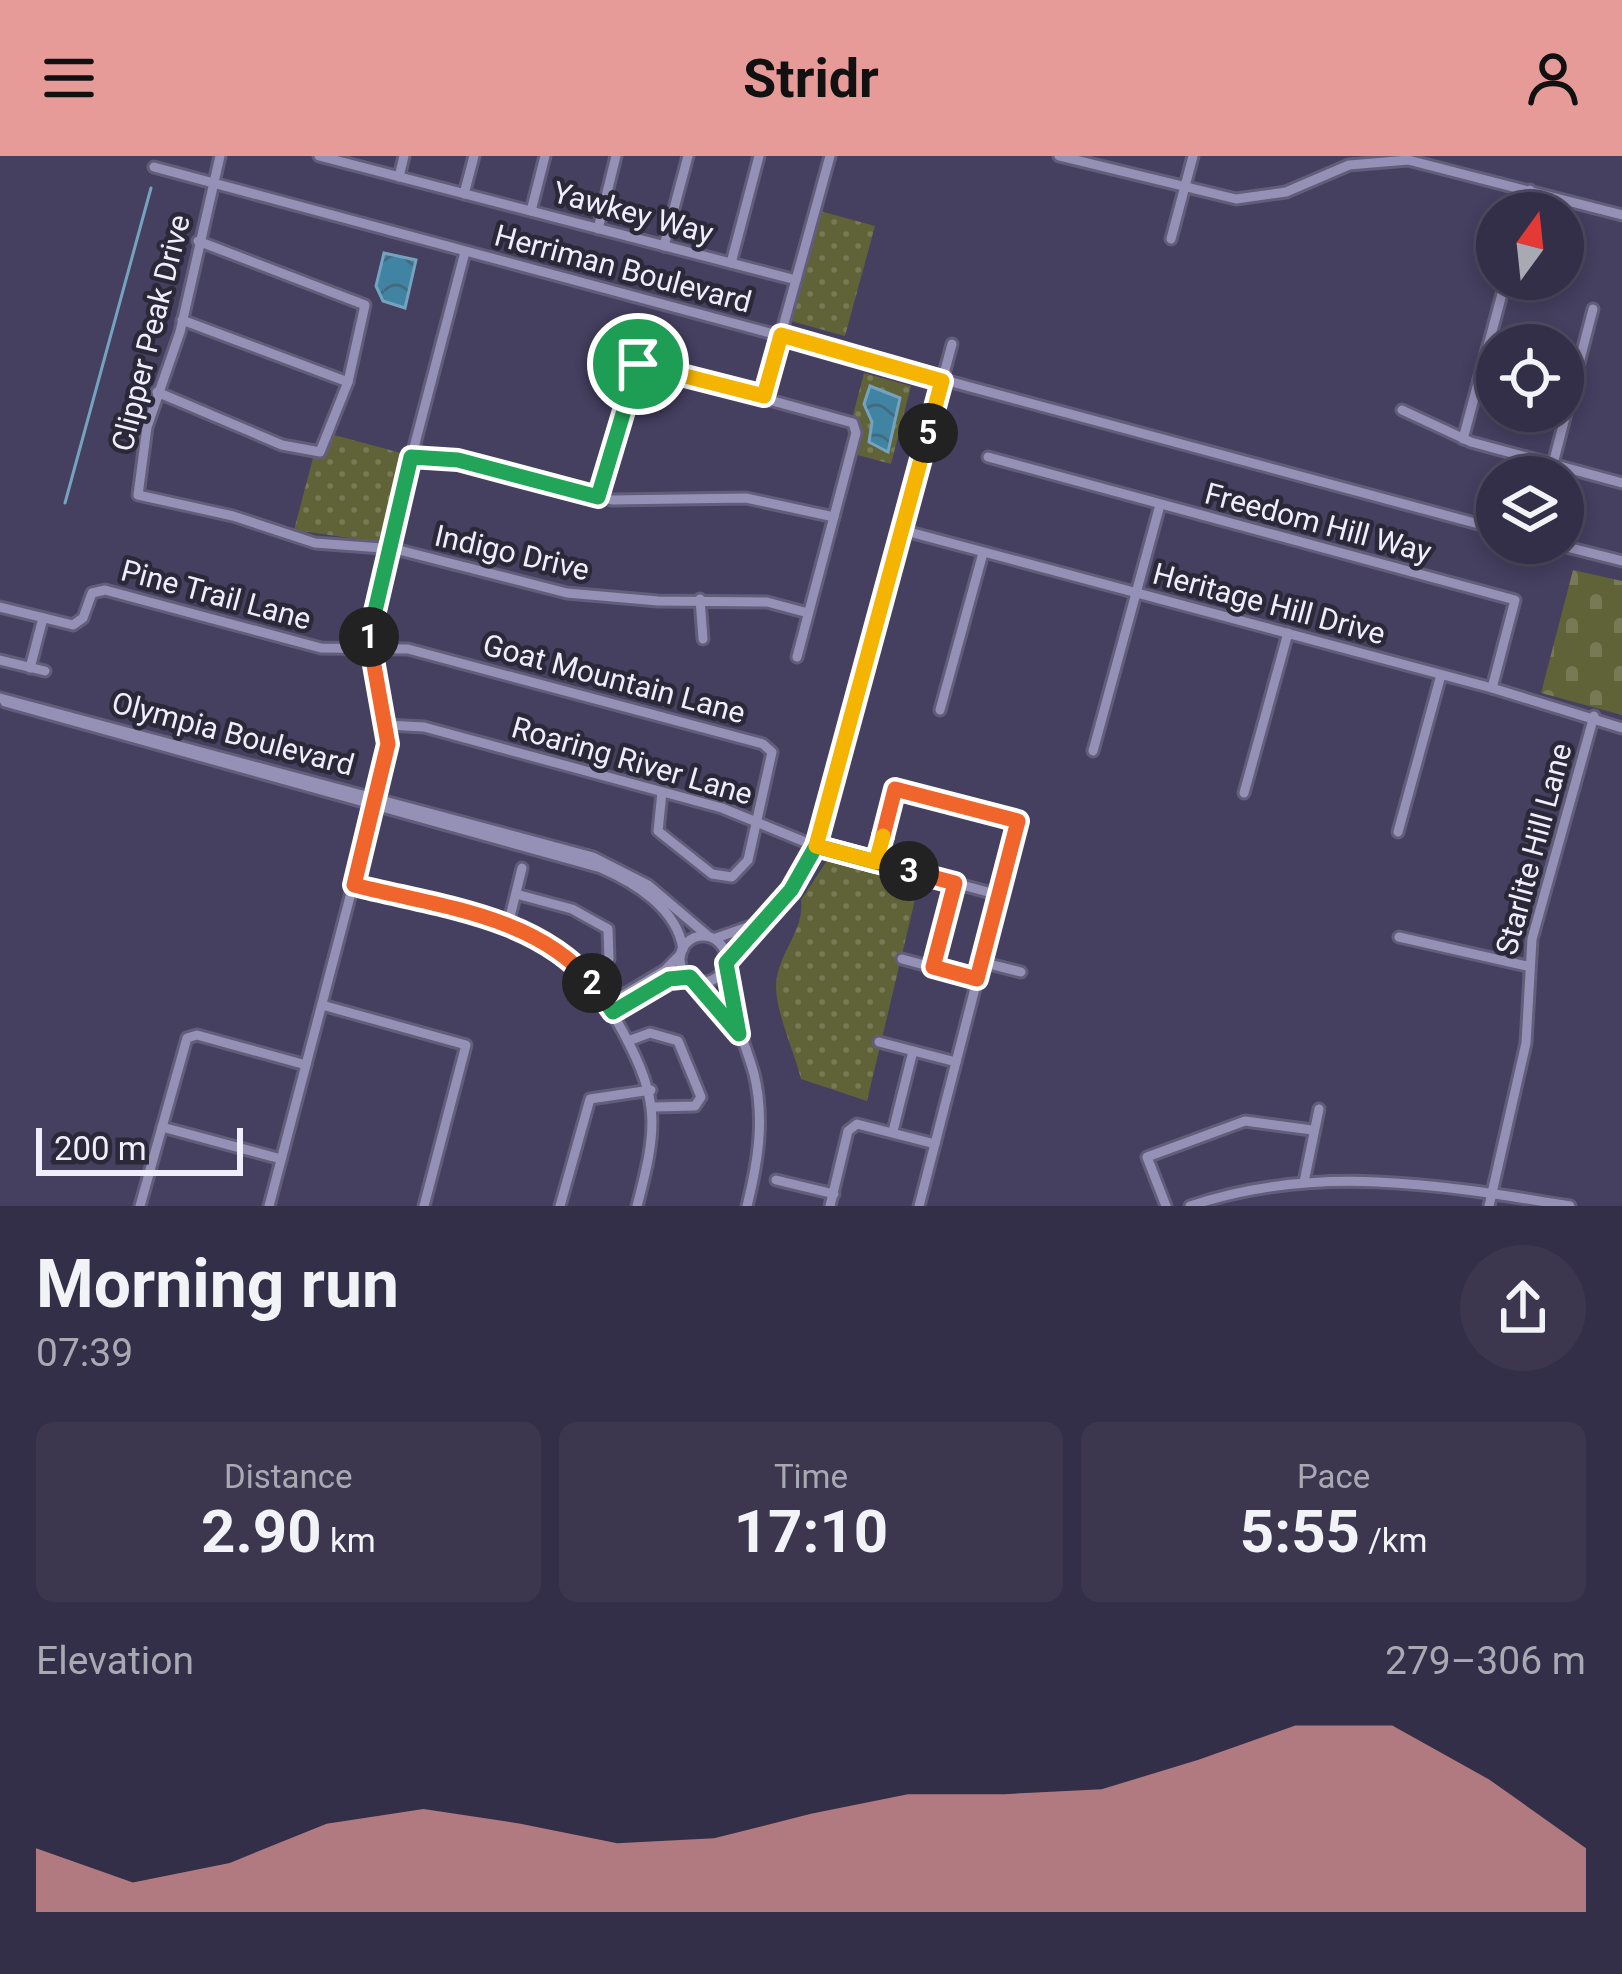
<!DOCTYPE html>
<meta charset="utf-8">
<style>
body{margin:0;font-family:Roboto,sans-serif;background:#3c374f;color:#f1f3f6;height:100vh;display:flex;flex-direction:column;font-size:45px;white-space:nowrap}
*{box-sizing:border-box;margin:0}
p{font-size:39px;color:#a9a9b4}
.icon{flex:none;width:66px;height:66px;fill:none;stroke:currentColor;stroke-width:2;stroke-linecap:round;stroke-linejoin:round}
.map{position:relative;height:1050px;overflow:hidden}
.details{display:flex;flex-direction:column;background:#342f48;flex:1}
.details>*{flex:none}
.needle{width:78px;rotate:15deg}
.tools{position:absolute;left:1476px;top:36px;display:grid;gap:24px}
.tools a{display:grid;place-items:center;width:108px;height:108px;border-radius:50%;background:#342f48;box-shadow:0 6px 18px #0003,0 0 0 3px #4e4a60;font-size:60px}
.scale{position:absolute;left:36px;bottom:30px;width:207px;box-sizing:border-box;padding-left:12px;border:6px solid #f0eefe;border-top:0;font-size:33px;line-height:42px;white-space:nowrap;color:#f0eefe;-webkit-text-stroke:9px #2b2938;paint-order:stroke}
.pin{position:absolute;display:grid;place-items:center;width:102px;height:102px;color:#fff;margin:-51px;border:6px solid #fff;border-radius:50%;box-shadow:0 3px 12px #0007}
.km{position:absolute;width:60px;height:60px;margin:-30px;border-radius:50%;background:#222;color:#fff;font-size:33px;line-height:60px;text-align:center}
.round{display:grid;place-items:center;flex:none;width:126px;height:126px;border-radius:63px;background:#3c374f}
.headline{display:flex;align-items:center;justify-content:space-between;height:204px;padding:0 36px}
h1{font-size:66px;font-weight:700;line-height:90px}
.metrics{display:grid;grid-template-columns:repeat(3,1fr);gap:18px;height:204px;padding:12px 36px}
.metrics div{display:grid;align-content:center;border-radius:18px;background:#3c374f;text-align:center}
.metrics b{font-size:60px;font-weight:700}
.metrics small{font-size:33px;font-weight:400}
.metrics p{font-size:33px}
.chart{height:336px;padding:24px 36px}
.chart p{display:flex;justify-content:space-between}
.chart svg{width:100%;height:216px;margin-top:12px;fill:#e69b98;opacity:.7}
header{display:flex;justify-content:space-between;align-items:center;height:156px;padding:0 36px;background:#e69b98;color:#111;font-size:54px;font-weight:700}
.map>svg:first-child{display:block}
.cemetery{fill:url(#cemetery-stones)}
.park{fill:url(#park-dots)}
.water{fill:url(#water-waves);stroke:#75a3be;stroke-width:3}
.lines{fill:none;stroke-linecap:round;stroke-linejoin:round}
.stream{stroke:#75a3be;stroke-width:3}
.minor-casing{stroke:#625d79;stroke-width:15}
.minor{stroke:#9590b6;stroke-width:9}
.split-1-casing{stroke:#fff;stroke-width:24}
.split-2-casing{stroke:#fff;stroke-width:24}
.split-3-casing{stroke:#fff;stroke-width:24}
.split-4-casing{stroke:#fff;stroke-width:24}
.split-5-casing{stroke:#fff;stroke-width:24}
.split-6-casing{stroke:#fff;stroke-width:24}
.split-1{stroke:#22a559;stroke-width:15}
.split-2{stroke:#f0652b;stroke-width:15}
.split-3{stroke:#22a559;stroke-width:15}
.split-4{stroke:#f0652b;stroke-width:15}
.split-5{stroke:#f5b400;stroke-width:15}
.split-6{stroke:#f5b400;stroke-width:15}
.labels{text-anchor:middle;stroke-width:9;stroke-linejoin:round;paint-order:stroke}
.street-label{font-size:30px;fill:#f0eefe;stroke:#2b2938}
</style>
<header><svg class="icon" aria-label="menu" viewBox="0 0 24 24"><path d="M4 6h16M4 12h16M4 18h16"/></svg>Stridr<svg class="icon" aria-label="person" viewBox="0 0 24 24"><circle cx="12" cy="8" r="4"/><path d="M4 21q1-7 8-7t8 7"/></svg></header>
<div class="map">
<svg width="1622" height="1050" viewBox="0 0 1622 1050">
<defs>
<pattern id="cemetery-stones" width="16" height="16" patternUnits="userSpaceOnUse" patternTransform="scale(3)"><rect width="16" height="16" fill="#606337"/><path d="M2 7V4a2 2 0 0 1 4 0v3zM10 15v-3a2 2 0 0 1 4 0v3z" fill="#777a55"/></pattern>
<pattern id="park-dots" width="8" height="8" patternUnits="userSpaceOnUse" patternTransform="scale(3)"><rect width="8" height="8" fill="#606337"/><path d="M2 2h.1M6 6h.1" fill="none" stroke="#777a55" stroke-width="1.8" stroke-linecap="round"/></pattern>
<pattern id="water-waves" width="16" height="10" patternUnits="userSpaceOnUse" patternTransform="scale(3)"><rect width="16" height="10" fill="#4083a2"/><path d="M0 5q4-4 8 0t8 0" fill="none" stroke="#436b80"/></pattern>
</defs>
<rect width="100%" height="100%" fill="#453f60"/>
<polygon class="cemetery" points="1573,414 1622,425 1622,559 1541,537"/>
<g class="park">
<polygon points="820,55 875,70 845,180 791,165"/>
<polygon points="864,217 911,230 891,308 854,298 862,273 853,259"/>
<polygon points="334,279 405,298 378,386 294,374 313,302 326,297"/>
<path d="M828 703 919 727 867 945 801 923C794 895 777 859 776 832 776 798 805 776 801 744Z"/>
</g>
<g class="water">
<polygon points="384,97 416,104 405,152 383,145 376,130"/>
<polygon points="870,230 900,242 888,296 869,286 872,266 864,248"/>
</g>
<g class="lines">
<polyline class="stream" points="65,347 151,32"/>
<defs>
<g id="minor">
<polyline points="220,0 180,176 147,271 138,339 233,360 315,387 395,393 567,437 658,445 767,446 808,457"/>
<polyline points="319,0 796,124"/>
<polyline points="1059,0 1236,43 1286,36 1349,9 1408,4 1622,59"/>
<polyline points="154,11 1497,373"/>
<polyline points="399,21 404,0"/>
<polyline points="464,38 474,0"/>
<polyline points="531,55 545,0"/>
<polyline points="1524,57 1530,34"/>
<polyline points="598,73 616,0"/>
<polyline points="1171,83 1193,0"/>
<polyline points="664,90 688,0"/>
<polyline points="731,107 759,0"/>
<polyline points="182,164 348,226"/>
<polyline points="157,236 282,289 320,296 348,226 365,149 198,85"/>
<polyline points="764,240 830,0"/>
<polyline points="1402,254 1471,286 1622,327"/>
<polyline points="1463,283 1506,123"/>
<polyline points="411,301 458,304 612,344 746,342 834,361"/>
<polyline points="988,301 1515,444 1492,532"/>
<polyline points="1553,308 1593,153"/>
<polyline points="598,341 638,208 853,267 856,277 797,501"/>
<polyline points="902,374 1492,532 1622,572"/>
<polyline points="1551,387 1622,405"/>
<polyline points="700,443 703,483"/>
<polyline points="0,451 73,469 83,462 92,437 105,434 321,492 408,493 763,588 772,596 748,704 732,721 712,718 658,675 662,636"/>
<polyline points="0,504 45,515"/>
<polyline points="30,512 43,462"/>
<polyline points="0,542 593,701 648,729 708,780"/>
<path d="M5 546 601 712C636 727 677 753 683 793"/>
<polyline points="940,554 983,397"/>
<polyline points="387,569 424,571 722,652 810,688 999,739"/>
<polyline points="1093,595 1160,349"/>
<polyline points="1244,637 1288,477"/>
<polyline points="1398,676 1441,519"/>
<polyline points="876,706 895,633 1018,665 919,1050"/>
<path d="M354 729C470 759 560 759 623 876 661 946 657 974 637 1050"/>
<polyline points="516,738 572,753 608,773 609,803 589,823"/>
<polyline points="508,769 522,712"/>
<circle cx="703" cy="803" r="23"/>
<polyline points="1399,781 1527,810"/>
<polyline points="716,782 762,766"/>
<polyline points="902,803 977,823"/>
<polyline points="981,806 1021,816"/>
<polyline points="726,807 791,734 821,675 952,188"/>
<path d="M726 808C725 848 744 881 754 918 765 963 758 1006 747 1050"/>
<polyline points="933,811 955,727"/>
<polyline points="692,823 738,879"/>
<polyline points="608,848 665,814 681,798"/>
<polyline points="322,849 466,889 424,1050"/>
<polyline points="613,856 668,824 690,821"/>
<polyline points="628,885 650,877 678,885 701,941 695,950 654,951"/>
<polyline points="879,886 956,906"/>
<polyline points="162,971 281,1003"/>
<polyline points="893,975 913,895"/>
<polyline points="776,1024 834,1038"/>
<polyline points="1304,1026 1319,953"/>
<polyline points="140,1050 187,882 197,879 306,909"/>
<path d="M269 1050 385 607C394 556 365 510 370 460L465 96"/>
<polyline points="560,1050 590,943 651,934"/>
<polyline points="830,1050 848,975 857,968 935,988"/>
<polyline points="1166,1050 1147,1001 1245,965 1312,974"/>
<path d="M1190 1050C1316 1007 1443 1029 1570 1050"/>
<polyline points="1489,1050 1526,887 1532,783 1594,560"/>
</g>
</defs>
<use href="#minor" class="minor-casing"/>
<use href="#minor" class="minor"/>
</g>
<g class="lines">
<defs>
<polyline id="split-1" points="369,481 411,301 458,304 598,341 638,208"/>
<path id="split-2" d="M369 481 388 588 354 729C435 750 536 759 592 827"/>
<polyline id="split-3" points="592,827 613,856 669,823 690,821 739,878 726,807 791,734 816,690 909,715"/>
<polyline id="split-4" points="883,680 895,633 1018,665 977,823 933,811 955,727 909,715"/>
<polyline id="split-5" points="883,680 876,706 816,690 928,277"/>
<polyline id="split-6" points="638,208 764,240 781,179 942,225 928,277"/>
</defs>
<use href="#split-1" class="split-1-casing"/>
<use href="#split-2" class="split-2-casing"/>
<use href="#split-3" class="split-3-casing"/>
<use href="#split-4" class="split-4-casing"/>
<use href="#split-5" class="split-5-casing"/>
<use href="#split-6" class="split-6-casing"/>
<use href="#split-1" class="split-1"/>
<use href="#split-2" class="split-2"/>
<use href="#split-3" class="split-3"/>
<use href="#split-4" class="split-4"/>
<use href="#split-5" class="split-5"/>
<use href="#split-6" class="split-6"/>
</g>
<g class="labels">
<g class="street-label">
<text transform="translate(633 57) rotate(15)" y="10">Yawkey Way</text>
<text transform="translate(623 113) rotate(15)" y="10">Herriman Boulevard</text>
<text transform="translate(151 177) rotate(-76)" y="10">Clipper Peak Drive</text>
<text transform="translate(1318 367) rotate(15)" y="10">Freedom Hill Way</text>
<text transform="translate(512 397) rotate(13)" y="10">Indigo Drive</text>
<text transform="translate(216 439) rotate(15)" y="10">Pine Trail Lane</text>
<text transform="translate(1269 448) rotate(15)" y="10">Heritage Hill Drive</text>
<text transform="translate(614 523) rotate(15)" y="10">Goat Mountain Lane</text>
<text transform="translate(233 578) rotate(15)" y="10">Olympia Boulevard</text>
<text transform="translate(632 605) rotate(16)" y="10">Roaring River Lane</text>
<text transform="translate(1534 693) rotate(-75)" y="10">Starlite Hill Lane</text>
</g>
</g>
</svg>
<div class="tools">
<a><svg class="needle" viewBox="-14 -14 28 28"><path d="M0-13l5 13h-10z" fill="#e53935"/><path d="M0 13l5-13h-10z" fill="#a9a9b4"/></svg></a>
<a><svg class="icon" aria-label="locate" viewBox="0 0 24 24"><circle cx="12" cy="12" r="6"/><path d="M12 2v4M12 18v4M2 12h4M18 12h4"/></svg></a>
<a><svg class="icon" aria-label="layers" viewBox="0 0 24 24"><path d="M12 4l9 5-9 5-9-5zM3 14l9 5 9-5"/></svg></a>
</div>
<div class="scale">200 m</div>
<div class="pin" style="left:638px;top:208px;background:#1e9e55"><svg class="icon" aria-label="arrive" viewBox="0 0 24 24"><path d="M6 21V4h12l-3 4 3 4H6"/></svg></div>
<b class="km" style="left:369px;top:481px">1</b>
<b class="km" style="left:592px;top:827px">2</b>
<b class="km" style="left:909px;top:715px">3</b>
<b class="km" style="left:928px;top:277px">5</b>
</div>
<section class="details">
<div class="headline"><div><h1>Morning run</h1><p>07:39</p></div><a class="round"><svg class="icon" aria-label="share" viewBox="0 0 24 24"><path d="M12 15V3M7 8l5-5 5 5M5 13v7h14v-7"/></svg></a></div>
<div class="metrics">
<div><p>Distance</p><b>2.90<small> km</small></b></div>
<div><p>Time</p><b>17:10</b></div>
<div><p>Pace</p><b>5:55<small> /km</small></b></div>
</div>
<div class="chart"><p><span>Elevation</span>279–306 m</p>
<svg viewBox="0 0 160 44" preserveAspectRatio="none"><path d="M0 44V31L10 38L20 34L30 26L40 23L50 26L60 30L70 29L80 24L90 20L100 20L110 19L120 13L130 6L140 6L150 17L160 31V44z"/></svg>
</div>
</section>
